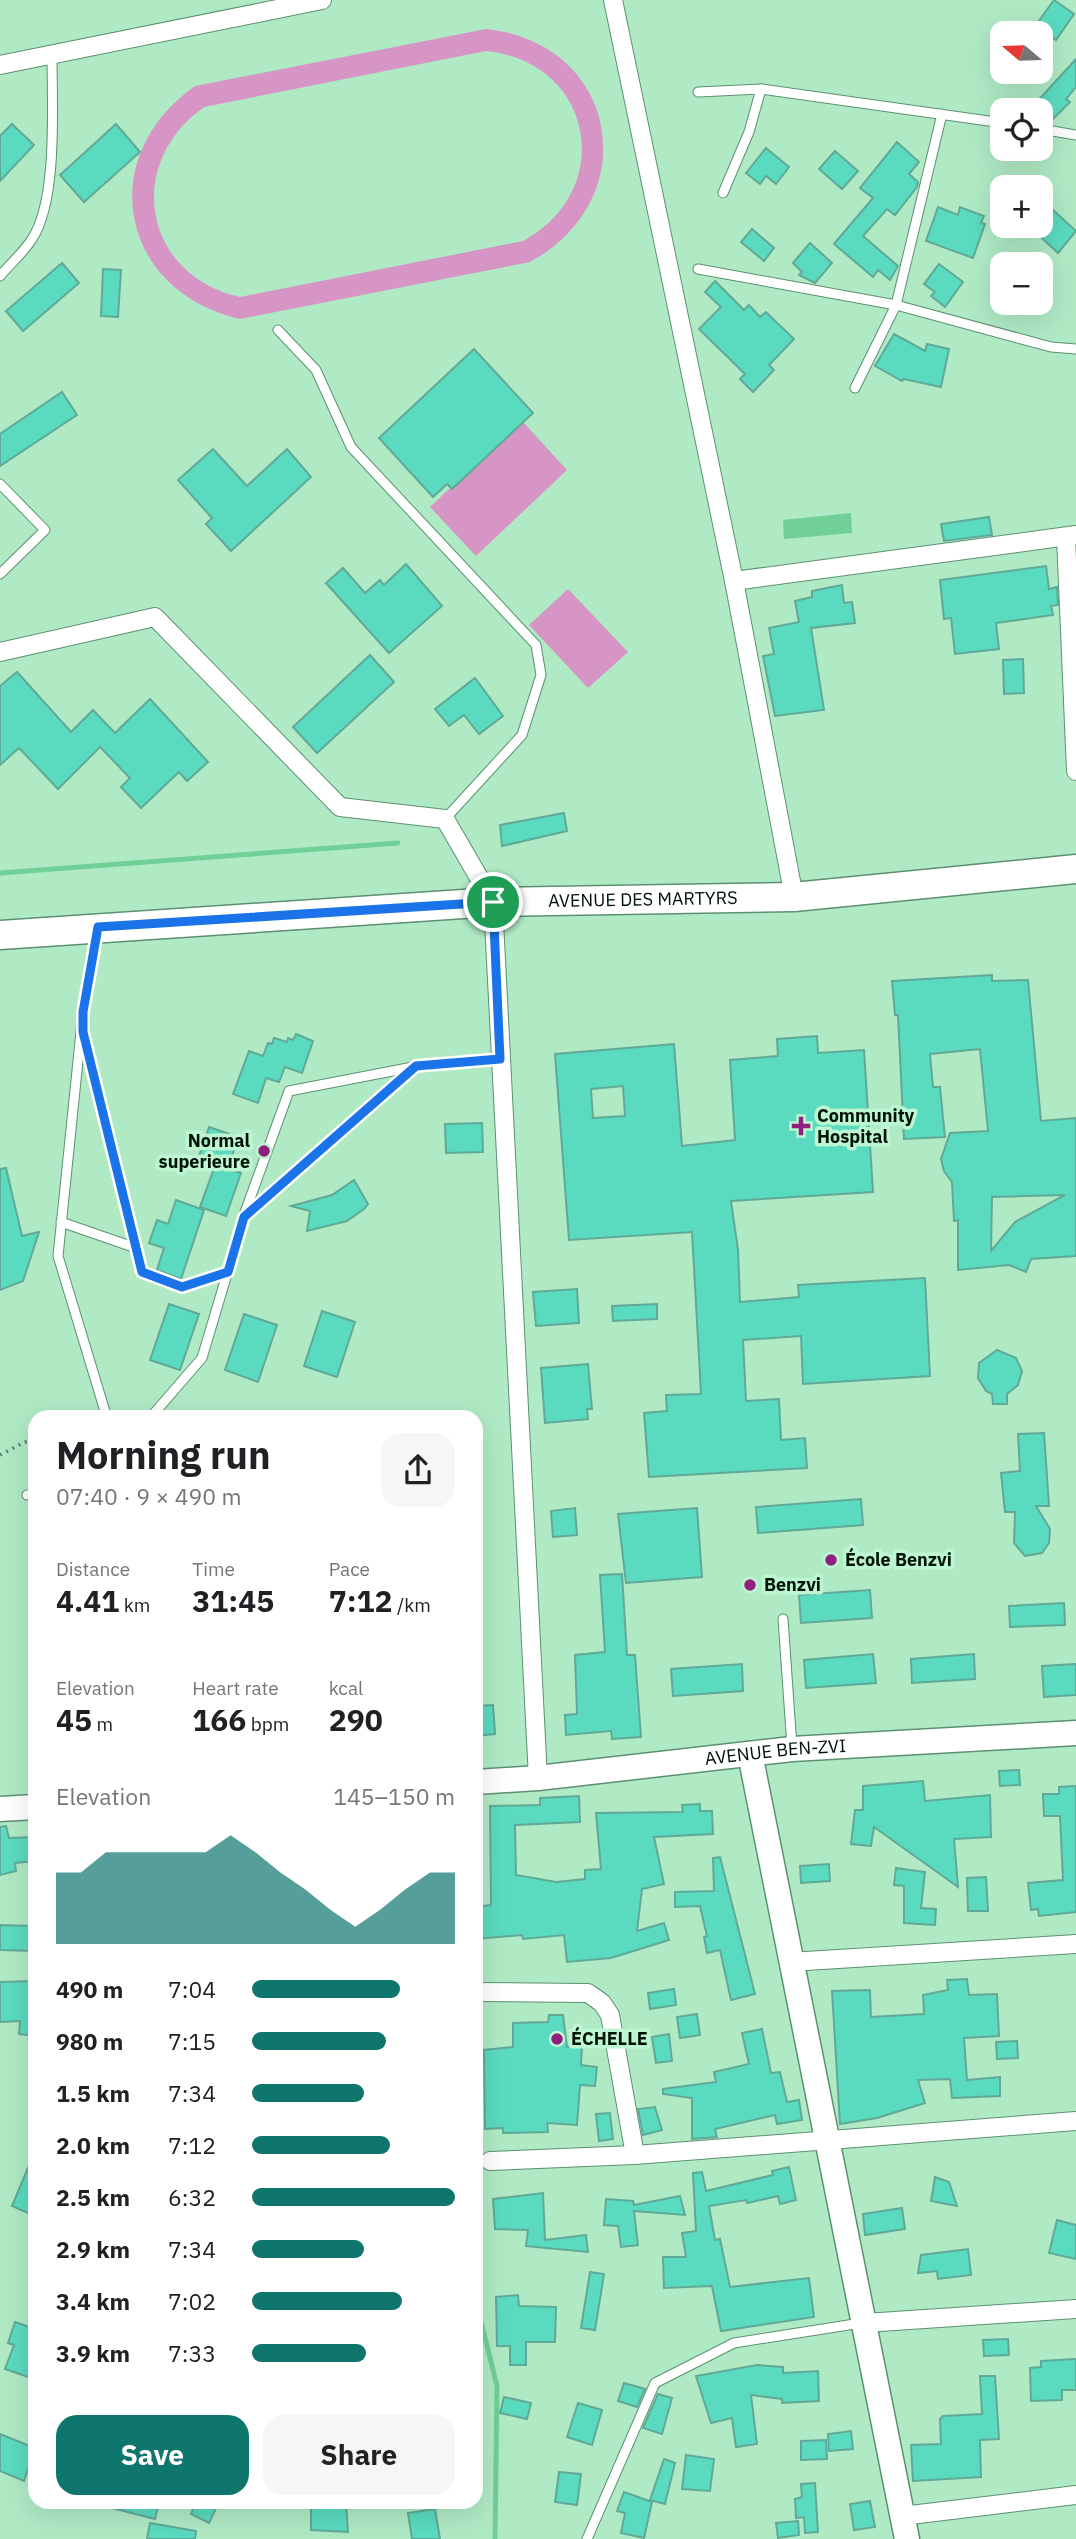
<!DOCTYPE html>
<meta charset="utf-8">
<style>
body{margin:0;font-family:"IBM Plex Sans",sans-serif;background:#f6f6f6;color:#202124;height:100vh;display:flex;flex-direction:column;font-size:26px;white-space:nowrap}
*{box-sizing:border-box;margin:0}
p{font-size:23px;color:#757577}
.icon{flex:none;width:38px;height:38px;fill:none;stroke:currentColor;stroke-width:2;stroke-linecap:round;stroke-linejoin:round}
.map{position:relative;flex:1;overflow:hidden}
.side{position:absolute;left:28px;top:1410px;width:455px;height:1099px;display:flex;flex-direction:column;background:#fff;border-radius:21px;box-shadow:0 7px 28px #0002}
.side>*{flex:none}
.needle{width:46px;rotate:289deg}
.fabs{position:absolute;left:990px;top:21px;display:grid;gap:14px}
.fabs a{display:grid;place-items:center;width:63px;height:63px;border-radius:14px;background:#fff;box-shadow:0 7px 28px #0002;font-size:35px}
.pin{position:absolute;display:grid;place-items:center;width:60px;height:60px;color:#fff;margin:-30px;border:4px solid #fff;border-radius:50%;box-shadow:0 2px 7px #0007}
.round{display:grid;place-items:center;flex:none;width:74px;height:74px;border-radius:21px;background:#f6f6f6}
.overview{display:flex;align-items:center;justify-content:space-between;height:119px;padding:0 28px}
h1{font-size:38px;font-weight:700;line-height:52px}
.stats{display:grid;grid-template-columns:repeat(3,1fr);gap:10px;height:119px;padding:7px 28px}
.stats div{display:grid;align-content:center}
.stats b{font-size:30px;font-weight:700}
.stats small{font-size:19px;font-weight:400}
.stats p{font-size:19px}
.chart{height:196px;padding:14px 28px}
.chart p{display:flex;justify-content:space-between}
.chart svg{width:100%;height:126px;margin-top:7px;fill:#0f766e;opacity:.7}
.cta{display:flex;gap:14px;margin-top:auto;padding:14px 28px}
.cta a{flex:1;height:80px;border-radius:21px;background:#0f766e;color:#fff;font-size:28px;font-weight:700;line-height:80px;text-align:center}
.cta a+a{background:#f6f6f6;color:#202124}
ul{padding:0 28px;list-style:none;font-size:23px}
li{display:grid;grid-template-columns:112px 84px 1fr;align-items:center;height:52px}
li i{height:18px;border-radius:9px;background:#0f766e}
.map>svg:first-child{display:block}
.green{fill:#d695c5;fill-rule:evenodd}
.water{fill:#71cf98}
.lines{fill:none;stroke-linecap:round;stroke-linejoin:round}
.stream{stroke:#71cf98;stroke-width:5}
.building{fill:#5adbbf;stroke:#61a997;stroke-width:2;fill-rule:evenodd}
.lane-casing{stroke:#5b9170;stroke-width:11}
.street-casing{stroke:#5b9170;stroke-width:20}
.secondary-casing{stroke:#5b9170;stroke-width:27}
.primary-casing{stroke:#5b9170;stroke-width:31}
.path{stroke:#5d836b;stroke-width:3.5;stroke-dasharray:2 5;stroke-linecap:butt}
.lane{stroke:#fff;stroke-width:9}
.street{stroke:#fff;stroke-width:18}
.secondary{stroke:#fff;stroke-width:24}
.primary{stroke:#fff;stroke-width:28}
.route-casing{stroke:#fff;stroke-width:14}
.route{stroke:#1a73e8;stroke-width:9}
.poi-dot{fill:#921f7e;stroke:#bdf7d2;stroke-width:2.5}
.labels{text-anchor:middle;stroke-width:7;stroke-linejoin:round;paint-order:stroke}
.street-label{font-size:18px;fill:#001106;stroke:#bdf7d2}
.poi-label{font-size:18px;font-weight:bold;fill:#001106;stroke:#bdf7d2;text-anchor:start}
</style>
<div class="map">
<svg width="1076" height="2539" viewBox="0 0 1076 2539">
<rect width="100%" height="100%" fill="#b0eac5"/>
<g class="green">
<path d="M486 29C619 43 646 199 530 262L240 319C119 291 94 157 195 86ZM486 51C594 62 617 190 523 241L240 297C143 275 124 164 204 107Z"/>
<polygon points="522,421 567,470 476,556 430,507"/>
<polygon points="568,589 628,652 588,688 529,625"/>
</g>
<polygon class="water" points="851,513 852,533 784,539 783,520"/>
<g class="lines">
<g class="stream">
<polyline points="0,873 398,843"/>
<polyline points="476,2301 497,2386 495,2539"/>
</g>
</g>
<g class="building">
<polygon points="1054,0 1074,14 1056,40 1036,25"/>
<polygon points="1076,59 1076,87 1066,99 1070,102 1050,122 1041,110 1033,106"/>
<polygon points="12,124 34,145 0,181 0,136"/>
<polygon points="116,124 140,152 84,202 60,175"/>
<polygon points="897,142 919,162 909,174 918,182 917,187 895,215 887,209 863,236 898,266 890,280 878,270 873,277 834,244 873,198 860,188"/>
<polygon points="766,148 789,167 776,184 766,176 760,184 746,173"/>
<polygon points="835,151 858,171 842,189 819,169"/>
<polygon points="938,207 958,215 960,207 984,216 981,223 985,224 973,258 926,241"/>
<polygon points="1052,209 1076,231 1058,253 1033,230 1041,226 1041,220"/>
<polygon points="752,229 774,248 764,261 741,242"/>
<polygon points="810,243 832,263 815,283 799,275 802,272 793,263"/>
<polygon points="62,263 79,283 23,331 6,311"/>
<polygon points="939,264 963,282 945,307 931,296 935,292 924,284"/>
<polygon points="103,269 121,270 118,317 101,316"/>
<polygon points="715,281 744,310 749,305 760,317 766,312 794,339 769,365 774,370 753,392 740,379 745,374 699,329 721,307 705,292"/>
<polygon points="894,334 925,351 927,344 949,349 941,387 904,379 902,381 875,366"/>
<polygon points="474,349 533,413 452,489 447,484 433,497 379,438"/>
<polygon points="62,392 77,415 0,466 0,434"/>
<polygon points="213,449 247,486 287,449 311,477 231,551 206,524 212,518 178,480"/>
<polygon points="989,517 992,535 944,541 941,524"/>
<polygon points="406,564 442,606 389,653 326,583 343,568 365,593 380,580 384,585"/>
<polygon points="1046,566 1049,589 1057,587 1058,605 1051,606 1053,615 996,623 999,649 955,654 951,618 944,619 940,580"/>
<polygon points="842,585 844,603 852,602 855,623 811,628 824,710 775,716 763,656 774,654 769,628 799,622 795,601 812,597 812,591"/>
<polygon points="370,655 394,682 317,753 293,727"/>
<polygon points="1023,659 1024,693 1004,694 1003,660"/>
<polygon points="17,672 71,732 93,710 115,733 150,699 208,762 187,781 179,772 141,808 121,787 130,778 100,747 58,789 19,748 0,765 0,686"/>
<polygon points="475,678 503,716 479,734 464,715 449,726 435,709"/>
<polygon points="564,813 567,831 502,846 500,825"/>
<path d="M992 975V981L1028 980 1041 1121 1076 1118V1256L1031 1259 1026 1272 1009 1265 958 1270V1220L954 1221 952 1182 944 1171 941 1159 950 1133 988 1131 980 1049 930 1054 933 1087H940L945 1137 904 1139 898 1015H895L892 981ZM1065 1195 1015 1222 991 1251 992 1197Z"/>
<polygon points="296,1034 313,1041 302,1073 285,1067 279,1082 266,1078 258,1103 233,1094 249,1051 263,1056 268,1043 272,1044 274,1038 287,1042 288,1038 293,1040"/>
<path d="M817 1036 818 1053 864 1050 873 1192 731 1201 738 1250 740 1302 799 1297 798 1285 925 1278 930 1376 803 1384 801 1336 743 1340 746 1401 779 1399 781 1440 805 1438 807 1468 649 1477 644 1413 667 1411 666 1395 701 1394 692 1232 569 1240 555 1054 674 1044 682 1146 735 1140 730 1060 778 1056 777 1039ZM623 1086 625 1116 593 1118 591 1089Z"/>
<polygon points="482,1123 483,1152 446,1153 445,1124"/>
<polygon points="209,1127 238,1137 228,1169 241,1173 226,1216 200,1207 213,1171 196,1165"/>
<polygon points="6,1168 22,1236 39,1232 23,1281 0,1290 0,1169"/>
<polygon points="354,1180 368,1204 364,1209 347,1221 307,1231 310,1211 291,1206 332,1195"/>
<polygon points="176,1200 204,1210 181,1279 157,1270 164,1248 149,1243 157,1220 168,1224"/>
<polygon points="577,1289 579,1323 536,1326 533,1292"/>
<polygon points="169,1304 199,1314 180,1370 150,1360"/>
<polygon points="657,1304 657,1319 613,1321 612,1306"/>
<polygon points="322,1311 355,1322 337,1377 304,1366"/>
<polygon points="244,1314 277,1325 258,1382 225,1370"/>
<polygon points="997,1350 1016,1358 1022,1371 1018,1385 1007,1394 1007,1404 993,1404 992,1394 986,1391 978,1378 979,1363"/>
<polygon points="588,1364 592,1409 587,1409 588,1419 545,1423 541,1368"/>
<polygon points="1044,1433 1049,1506 1036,1506 1050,1529 1049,1543 1042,1553 1025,1556 1014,1543 1015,1512 1005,1512 1001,1473 1020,1471 1018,1434"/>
<polygon points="861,1499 863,1525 758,1533 756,1507"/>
<polygon points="575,1508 577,1535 553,1537 551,1511"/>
<polygon points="697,1508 702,1577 626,1583 618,1514"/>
<polygon points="622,1574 627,1655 635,1655 641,1737 612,1739 611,1731 566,1735 565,1715 577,1714 575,1655 605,1652 600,1575"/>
<polygon points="870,1590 872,1618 801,1623 799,1595"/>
<polygon points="1064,1603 1065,1625 1010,1627 1009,1606"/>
<polygon points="873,1654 876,1683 806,1688 804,1660"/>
<polygon points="974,1654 975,1679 912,1683 911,1659"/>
<polygon points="742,1664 743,1691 673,1696 671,1669"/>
<polygon points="1076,1664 1076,1695 1044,1697 1042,1666"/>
<polygon points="493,1705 495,1734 476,1736 476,1706"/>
<polygon points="1019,1770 1020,1785 1000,1786 999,1771"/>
<polygon points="923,1781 925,1801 990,1795 991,1837 954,1839 958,1887 874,1827 871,1846 851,1844 855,1810 863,1810 863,1786"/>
<polygon points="1076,1786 1076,1912 1039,1916 1038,1909 1031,1910 1028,1883 1063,1880 1060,1816 1044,1816 1043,1794 1059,1794 1059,1787"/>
<polygon points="579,1796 580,1822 515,1825 516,1875 556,1882 585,1879 585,1870 601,1869 596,1813 683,1812 682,1805 700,1804 700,1811 712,1811 713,1834 654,1837 664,1884 642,1889 637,1931 664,1923 669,1940 611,1958 567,1962 564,1935 523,1939 522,1935 476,1939 476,1907 491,1905 490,1806 540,1805 540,1798"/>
<polygon points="6,1826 9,1838 35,1837 35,1861 15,1863 16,1871 0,1875 0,1827"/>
<polygon points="720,1857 755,1994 731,2000 720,1950 707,1953 704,1937 707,1936 700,1906 675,1907 675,1892 714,1891 713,1858"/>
<polygon points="829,1864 830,1881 801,1883 800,1866"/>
<polygon points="896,1868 925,1872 921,1908 936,1909 935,1925 904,1923 904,1886 894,1885"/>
<polygon points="986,1877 988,1911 968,1911 967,1878"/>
<polygon points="0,1925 35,1926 35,1951 0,1950"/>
<polygon points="967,1979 969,1995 997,1994 999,2036 964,2038 967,2080 1000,2077 1000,2096 952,2098 950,2079 918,2080 925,2103 877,2118 840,2124 832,1991 870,1990 871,2017 924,2014 923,1995 948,1990 947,1980"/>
<polygon points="35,1981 35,2036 19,2034 20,2021 0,2022 0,1982"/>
<polygon points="674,1989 676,2005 650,2009 648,1993"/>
<polygon points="697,2014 700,2035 680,2038 677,2017"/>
<polygon points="549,2015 563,2015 567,2047 582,2045 581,2065 597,2067 595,2086 580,2085 577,2125 547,2123 548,2132 503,2133 503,2128 485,2129 484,2050 513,2047 513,2023 548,2022"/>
<polygon points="762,2029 771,2073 780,2072 787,2102 799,2100 802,2120 777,2124 775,2115 715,2129 717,2137 692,2139 692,2098 663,2094 663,2089 716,2082 714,2072 749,2064 742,2033"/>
<polygon points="669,2034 672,2061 656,2063 652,2037"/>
<polygon points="1017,2041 1018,2058 997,2059 996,2042"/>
<polygon points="655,2107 662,2130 643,2135 638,2109"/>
<polygon points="610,2113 613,2139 599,2141 596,2114"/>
<polygon points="35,2151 35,2195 28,2213 12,2206"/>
<polygon points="789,2167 796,2200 780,2204 778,2196 747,2203 746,2200 709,2206 715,2240 720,2239 730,2287 809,2278 814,2317 721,2331 712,2286 664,2288 663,2257 686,2257 682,2233 696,2231 693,2173 702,2172 706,2191 773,2175 772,2171"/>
<polygon points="935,2177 949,2182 957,2206 931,2201"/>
<polygon points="543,2193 545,2240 586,2235 588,2252 526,2246 528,2230 495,2229 493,2199"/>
<polygon points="680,2196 685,2215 634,2211 638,2245 621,2247 618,2226 604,2225 606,2199 633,2201 634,2205"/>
<polygon points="902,2208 905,2229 865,2235 863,2214"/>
<polygon points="1057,2220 1076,2225 1076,2259 1049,2253"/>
<polygon points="968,2249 971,2275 938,2279 937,2271 918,2273 921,2255"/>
<polygon points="590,2272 604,2274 595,2330 581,2328"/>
<polygon points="518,2295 519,2306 556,2307 555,2342 526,2342 526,2365 510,2365 510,2346 497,2346 496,2297"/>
<polygon points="15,2322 35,2329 35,2357 28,2377 5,2369 14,2345 8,2343"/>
<polygon points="1008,2339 1009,2355 984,2356 983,2340"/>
<polygon points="1076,2359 1076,2390 1062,2390 1062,2400 1031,2401 1030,2368 1041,2367 1041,2361"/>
<polygon points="757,2365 783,2367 783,2373 818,2371 819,2401 782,2403 782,2399 751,2395 757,2444 736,2447 732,2418 711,2423 696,2376"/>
<polygon points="980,2376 995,2376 999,2439 980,2440 981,2477 913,2481 911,2445 941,2444 940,2419 943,2416 982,2414"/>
<polygon points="624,2383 645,2389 637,2407 618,2401"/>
<polygon points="658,2394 672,2398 662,2434 643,2428"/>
<polygon points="504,2397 531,2403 527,2419 500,2413"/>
<polygon points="578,2403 602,2410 592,2445 567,2437"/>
<polygon points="851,2431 853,2449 829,2451 828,2434"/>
<polygon points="0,2434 35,2448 24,2481 0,2471"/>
<polygon points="826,2440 827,2459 801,2460 801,2441"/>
<polygon points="686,2455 714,2459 710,2491 682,2489"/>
<polygon points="664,2459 675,2463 665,2504 650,2500"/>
<polygon points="559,2472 581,2474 577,2505 555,2502"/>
<polygon points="815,2483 818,2532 805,2533 804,2517 796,2518 795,2499 802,2497 801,2484"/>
<polygon points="624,2492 652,2502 644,2538 621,2533 625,2513 617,2511"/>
<polygon points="870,2501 875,2527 854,2530 850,2504"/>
<polygon points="113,2502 159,2502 155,2519 112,2508"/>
<polygon points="196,2502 219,2502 209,2523 191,2514"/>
<polygon points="311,2502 346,2502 348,2532 311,2530"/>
<polygon points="435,2509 440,2539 412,2539 408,2513"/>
<polygon points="798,2521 799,2535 778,2538 776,2523"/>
<polygon points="150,2523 196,2531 195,2539 147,2539"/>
</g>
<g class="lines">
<defs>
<g id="lane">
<polyline points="698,92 761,89 1003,123"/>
<polyline points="1041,129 1076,135"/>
<polyline points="723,193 749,132 761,89"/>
<polyline points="698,269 896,305 1051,347 1076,349"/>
<path d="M0 276C10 264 24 252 32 239 58 200 52 104 52 57"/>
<polyline points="278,330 316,370 351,447 536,645 541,675 522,735 445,819"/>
<polyline points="855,388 896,305 942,114"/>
<polyline points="0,484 45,530 0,574"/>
<polyline points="97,932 83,1012 58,1256 107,1418"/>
<polyline points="85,1039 142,1272 182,1287 228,1272"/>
<polyline points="244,1215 289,1091 413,1067"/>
<polyline points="61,1222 136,1248"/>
<polyline points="150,1418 202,1358 244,1217 416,1066 500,1059"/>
<polyline points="27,1495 35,1495"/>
<polyline points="783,1619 792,1747"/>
<polyline points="587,2539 655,2383 734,2343 861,2323"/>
</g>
<g id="street">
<polyline points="613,0 734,581 794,897"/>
<polyline points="0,65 322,0"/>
<polyline points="1066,537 1076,771"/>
<polyline points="734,581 1076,535"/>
<polyline points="0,652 155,617 340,807 445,819 493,902 538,1778"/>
<polyline points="790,1962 1076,1944"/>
<polyline points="476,1992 588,1993 602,2003 610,2015 635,2155"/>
<polyline points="490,2161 635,2155 1076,2121"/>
<polyline points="865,2323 1076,2309"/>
<polyline points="902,2516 1076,2495"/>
</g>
<g id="secondary">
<polyline points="750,1754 907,2539"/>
<path id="s1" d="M476 1782 538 1778 792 1749 1076 1733"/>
<polyline points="0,1809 35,1807"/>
</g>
<g id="primary">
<path id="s2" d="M0 935 493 902 794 897 1076 869"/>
</g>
</defs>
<use href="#lane" class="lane-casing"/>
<use href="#street" class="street-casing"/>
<use href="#secondary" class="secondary-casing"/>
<use href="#primary" class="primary-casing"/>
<polyline class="path" points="0,1455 25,1442 35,1443"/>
<use href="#lane" class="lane"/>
<use href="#street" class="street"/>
<use href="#secondary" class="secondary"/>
<use href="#primary" class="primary"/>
</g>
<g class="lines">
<defs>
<polygon id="route" points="493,902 500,1059 416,1066 244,1217 228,1272 182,1287 142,1272 83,1032 83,1012 98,927"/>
</defs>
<use href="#route" class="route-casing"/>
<use href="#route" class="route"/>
</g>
<g class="poi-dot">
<path d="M797.5 1115.5h7v7h7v7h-7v7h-7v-7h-7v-7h7z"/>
<circle cx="264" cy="1151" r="7"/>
<circle cx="831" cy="1560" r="7"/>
<circle cx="750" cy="1585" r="7"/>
<circle cx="557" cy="2039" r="7"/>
</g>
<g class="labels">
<g class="street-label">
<text dy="6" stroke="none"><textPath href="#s2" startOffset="644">AVENUE DES MARTYRS</textPath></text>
<text dy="6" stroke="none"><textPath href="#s1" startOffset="301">AVENUE BEN-ZVI</textPath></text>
</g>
<g class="poi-label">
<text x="817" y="1122">Community<tspan x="817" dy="21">Hospital</tspan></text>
<text x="250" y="1147" text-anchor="end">Normal<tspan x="250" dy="21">superieure</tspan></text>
<text x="845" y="1566">École Benzvi</text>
<text x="764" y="1591">Benzvi</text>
<text x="571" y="2045">ÉCHELLE</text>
</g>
</g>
</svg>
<div class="fabs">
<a><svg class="needle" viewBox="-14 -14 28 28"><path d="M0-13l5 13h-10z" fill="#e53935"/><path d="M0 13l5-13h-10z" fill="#757577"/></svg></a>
<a><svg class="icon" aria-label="locate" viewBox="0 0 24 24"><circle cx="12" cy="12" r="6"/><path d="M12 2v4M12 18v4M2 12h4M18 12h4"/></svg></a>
<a>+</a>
<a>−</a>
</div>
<div class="pin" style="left:493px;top:902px;background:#1e9e55"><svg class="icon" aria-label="arrive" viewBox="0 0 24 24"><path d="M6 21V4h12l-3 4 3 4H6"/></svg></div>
<section class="side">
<div class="overview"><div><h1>Morning run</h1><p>07:40 · 9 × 490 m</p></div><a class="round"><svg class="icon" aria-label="share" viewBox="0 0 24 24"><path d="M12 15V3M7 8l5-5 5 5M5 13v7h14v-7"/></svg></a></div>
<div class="stats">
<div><p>Distance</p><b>4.41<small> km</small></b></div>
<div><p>Time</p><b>31:45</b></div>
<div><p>Pace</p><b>7:12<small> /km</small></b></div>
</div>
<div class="stats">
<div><p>Elevation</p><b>45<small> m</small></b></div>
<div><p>Heart rate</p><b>166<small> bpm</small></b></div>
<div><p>kcal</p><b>290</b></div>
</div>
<div class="chart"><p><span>Elevation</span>145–150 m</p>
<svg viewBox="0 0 160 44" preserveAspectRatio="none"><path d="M0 44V19L10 19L20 12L30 12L40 12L50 12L60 12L70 6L80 12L90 19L100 25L110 32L120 38L130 32L140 25L150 19L160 19V44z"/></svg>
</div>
<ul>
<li><b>490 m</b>7:04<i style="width:73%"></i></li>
<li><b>980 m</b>7:15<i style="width:66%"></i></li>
<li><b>1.5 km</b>7:34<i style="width:55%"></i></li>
<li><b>2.0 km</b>7:12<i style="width:68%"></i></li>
<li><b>2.5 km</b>6:32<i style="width:100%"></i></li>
<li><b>2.9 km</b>7:34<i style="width:55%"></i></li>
<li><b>3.4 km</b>7:02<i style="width:74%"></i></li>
<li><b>3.9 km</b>7:33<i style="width:56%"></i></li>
</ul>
<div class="cta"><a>Save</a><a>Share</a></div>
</section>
</div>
